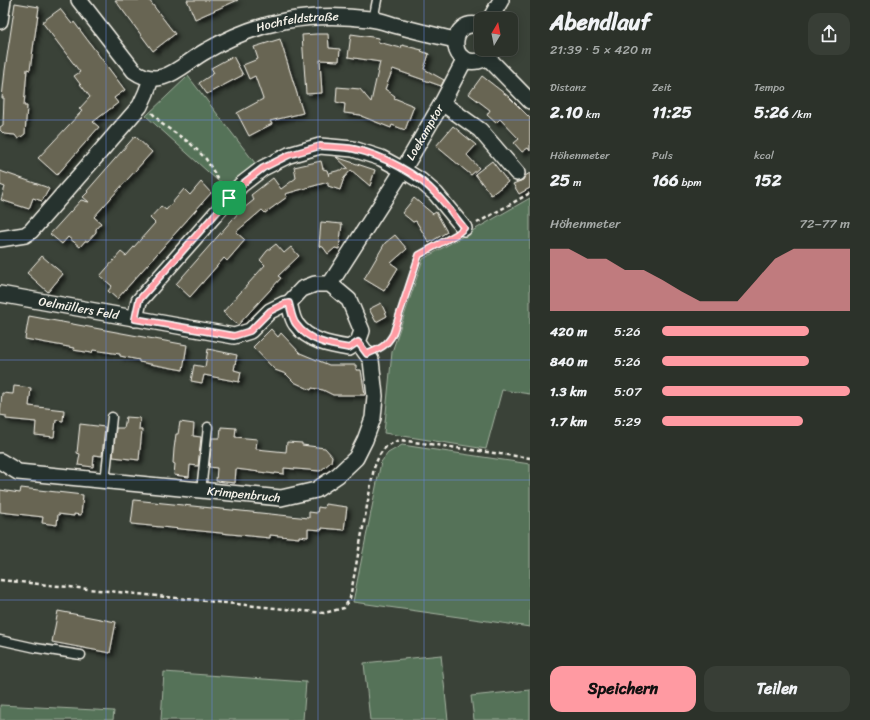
<!DOCTYPE html>
<html lang="de">
<meta charset="utf-8">
<style>
body{margin:0;font-family:Sriracha,sans-serif;background:#383e36;color:#f1f3f6;height:100vh;display:flex;flex-direction:column;font-size:15px;white-space:nowrap}
*{box-sizing:border-box;margin:0}
p{font-size:13px;color:#a6aaa8}
.icon{flex:none;width:22px;height:22px;fill:none;stroke:currentColor;stroke-width:2;stroke-linecap:round;stroke-linejoin:round}
.map{position:relative;flex:1;overflow:hidden}
.sheet{display:flex;flex-direction:column;background:#2c322a;width:340px}
.sheet>*{flex:none}
.needle{width:26px;rotate:10deg}
.tools{position:absolute;left:474px;top:12px;display:grid;gap:8px}
.tools a{display:grid;place-items:center;width:44px;height:44px;border-radius:8px;background:#2c322a;box-shadow:0 2px 10px #0003,0 0 0 1px #484d47;font-size:20px}
.pin{position:absolute;display:grid;place-items:center;width:34px;height:34px;color:#fff;margin:-17px;border-radius:8px;box-shadow:0 2px 6px #0006}
.round{display:grid;place-items:center;flex:none;width:42px;height:42px;border-radius:12px;background:#383e36}
.headline{display:flex;align-items:center;justify-content:space-between;height:68px;padding:0 20px}
h1{font-size:22px;font-weight:800;line-height:30px}
.metrics{display:grid;grid-template-columns:repeat(3,1fr);gap:6px;height:68px;padding:4px 20px}
.metrics div{display:grid;align-content:center}
.metrics b{font-size:17px;font-weight:800}
.metrics small{font-size:11px;font-weight:400}
.metrics p{font-size:11px}
.chart{height:112px;padding:8px 20px}
.chart p{display:flex;justify-content:space-between}
.chart svg{width:100%;height:72px;margin-top:4px;fill:#ff9aa2;opacity:.7}
.button{display:flex;gap:8px;margin-top:auto;padding:8px 20px}
.button a{flex:1;height:46px;border-radius:12px;background:#ff9aa2;color:#111;font-size:16px;font-weight:800;line-height:46px;text-align:center}
.button a+a{background:#383e36;color:#f1f3f6}
ul{padding:0 20px;list-style:none;font-size:13px}
li{display:grid;grid-template-columns:64px 48px 1fr;align-items:center;height:30px}
li i{height:10px;border-radius:5px;background:#ff9aa2}
main{display:flex;flex:1;min-height:0}
.map>svg:first-child{display:block}
.green{fill:#557259;stroke:#a4b2a0}
.building{fill:#686552;stroke:#f4f1e8;filter:url(#shadow)}
.lines{fill:none;stroke-linecap:round;stroke-linejoin:round}
.service-casing{stroke:#f4f1e8;stroke-width:11}
.minor-casing{stroke:#f4f1e8;stroke-width:18}
.path{stroke:#f4f1e8;stroke-width:2.5;stroke-dasharray:4 3;stroke-linecap:butt}
.service{stroke:#26332d;stroke-width:8}
.minor{stroke:#26332d;stroke-width:15}
.route-casing{stroke:#fff;stroke-width:8}
.route{stroke:#ff9aa2;stroke-width:5}
.grid{fill:none;stroke:#6887de;stroke-width:1;stroke-opacity:0.55}
.labels{text-anchor:middle;stroke-width:4;stroke-linejoin:round;paint-order:stroke}
.street-label{font-size:12px;fill:#f4f1e8;stroke:#26332d}
</style>
<main>
<div class="map">
<svg width="530" height="720" viewBox="0 0 530 720">
<defs>
<filter id="shadow"><feDropShadow dx="3.5" dy="3.5" stdDeviation="2" flood-color="#0009"/></filter>
</defs>
<rect width="100%" height="100%" fill="#3a4238"/>
<filter id="ink" filterUnits="userSpaceOnUse"><feTurbulence type="fractalNoise" baseFrequency=".025" numOctaves="2"/><feDisplacementMap in="SourceGraphic" scale="8" xChannelSelector="R" yChannelSelector="G"/><feConvolveMatrix kernelMatrix="1 2 1 2 8 2 1 2 1" color-interpolation-filters="sRGB"/></filter>
<g filter="url(#ink)">
<g class="green">
<polygon points="188,76 255,163 228,190 146,116"/>
<polygon points="530,198 530,394 502,390 486,449 384,433 392,352 423,259"/>
<polygon points="402,445 530,464 530,627 353,602 381,462 388,453"/>
<polygon points="441,655 448,720 370,720 364,663"/>
<polygon points="164,672 306,682 303,720 161,720"/>
<polygon points="530,690 530,720 474,720 471,696"/>
<polygon points="0,705 114,711 113,720 0,720"/>
</g>
<g class="building">
<polygon points="115,0 149,0 175,34 153,51"/>
<polygon points="187,0 238,0 195,19"/>
<polygon points="15,3 39,7 30,70 27,69 24,106 27,106 25,134 18,139 15,135 4,134 0,130 0,127 3,125 4,98 2,98 5,70"/>
<polygon points="60,9 72,24 74,22 125,90 114,98 118,103 93,122 99,127 57,175 38,158 82,111 79,109 90,97 74,76 80,72 42,22"/>
<polygon points="316,34 328,34 329,48 340,49 339,61 320,60 322,93 306,94 302,35"/>
<polygon points="351,34 379,38 378,42 401,48 402,45 422,50 421,51 429,54 424,69 444,80 441,86 393,69 385,89 395,96 394,98 414,106 405,130 392,125 391,128 361,116 361,115 344,113 345,104 336,102 337,87 360,89 371,102 380,62 348,57"/>
<polygon points="280,39 303,113 270,121 272,124 249,136 237,113 263,99 255,76 249,79 243,65 258,59 254,47"/>
<polygon points="233,56 243,75 207,94 199,83 214,73 211,68"/>
<polygon points="482,76 509,97 530,118 530,151 528,148 522,152 514,143 519,139 500,119 496,123 487,115 490,110 469,94"/>
<polygon points="453,126 476,145 467,155 479,168 471,175 436,146"/>
<polygon points="135,136 152,152 94,217 101,223 96,229 96,232 88,241 85,241 80,247 68,237 62,244 50,234 81,200 89,202 83,197 88,192 87,191"/>
<polygon points="336,157 375,170 370,186 351,170 344,178 340,190 328,186 328,182 285,194 287,197 265,213 262,210 236,232 245,240 227,261 224,258 190,297 176,284 239,212 254,200 251,195 273,178 281,189 296,178 294,167 321,161 323,169 327,170 329,176 329,173 348,168"/>
<polygon points="492,161 508,182 491,195 475,174"/>
<polygon points="0,171 46,187 49,189 42,201 33,198 29,209 1,200 5,187 0,185"/>
<polygon points="530,173 530,188 519,194 513,184 523,180 525,176"/>
<polygon points="201,182 211,193 117,299 108,291 112,286 100,276 121,252 126,256 155,223 150,218 161,206 166,210 184,189 190,195"/>
<polygon points="414,198 433,214 436,212 447,232 429,243 416,221 413,222 402,213"/>
<polygon points="321,222 342,224 339,249 335,248 328,254 323,247 319,246"/>
<polygon points="395,235 407,249 391,263 398,268 384,291 364,279 385,243"/>
<polygon points="276,244 284,253 291,247 299,256 278,276 281,278 238,325 223,312 265,265 260,260 267,251"/>
<polygon points="42,256 63,274 48,292 27,273"/>
<polygon points="381,303 387,316 376,322 369,309"/>
<polygon points="29,316 187,345 183,370 139,362 139,360 120,356 120,354 93,350 92,353 73,350 74,348 25,339"/>
<polygon points="271,329 278,337 281,333 300,353 329,365 356,365 356,370 361,370 365,395 333,395 323,390 312,388 311,390 294,382 286,374 275,370 253,347"/>
<polygon points="208,349 237,355 234,370 241,372 239,382 204,375 202,383 191,381 194,365 205,367"/>
<polygon points="14,386 31,388 29,406 64,410 63,421 56,420 54,437 35,435 36,422 6,419 6,416 0,415 2,393 13,394"/>
<polygon points="126,417 140,418 139,430 142,430 139,460 113,457 116,428 124,428"/>
<polygon points="180,422 194,424 193,436 201,437 198,466 190,465 189,477 174,475 175,464 173,463 174,449 176,434 178,434"/>
<polygon points="80,424 105,427 102,456 94,455 93,467 78,465 80,454 77,453"/>
<polygon points="221,427 236,428 235,437 257,439 256,449 286,452 287,442 302,443 302,445 325,448 332,456 331,462 320,471 284,468 284,474 275,473 275,474 236,469 235,483 216,481 217,468 209,467 212,438 220,438"/>
<polygon points="21,488 83,495 81,515 74,514 74,516 58,514 57,525 42,523 43,517 0,512 0,490 20,493"/>
<polygon points="134,500 309,518 309,512 317,513 318,507 324,508 325,504 347,507 344,530 322,528 322,530 308,529 308,537 299,536 299,538 270,535 270,538 131,524"/>
<polygon points="58,611 116,622 110,653 52,642"/>
</g>
<g class="lines">
<defs>
<g id="service">
<polyline points="373,20 377,0"/>
<polyline points="105,482 112,417"/>
<polyline points="201,491 208,427"/>
<polyline points="0,640 36,648 81,655"/>
</g>
<g id="minor">
<path id="s1" d="M79 0 134 71C162 91 182 64 206 51 258 21 310 11 370 19 381 20 392 25 402 27 420 32 438 36 455 40"/>
<polyline points="490,19 501,0"/>
<polyline points="0,21 3,0"/>
<path d="M481 26C449 16 447 67 478 61 484 60 489 55 492 49"/>
<polyline points="487,57 530,101"/>
<polyline points="442,103 480,130 517,173"/>
<polyline points="0,239 25,235 31,231 140,106 146,93 151,79"/>
<path d="M315 284H330L349 300 362 331 358 342 349 348C330 345 308 341 296 324 292 319 291 310 289 303L302 289Z"/>
<path id="s2" d="M330 284 403 170 442 103 465 59"/>
<path id="s3" d="M0 294 234 336 250 331 270 311 284 304 289 303"/>
<polyline points="135,319 139,301 241,185 263,168 289,155 320,146 353,149 381,158 403,170 421,181 436,194 464,228"/>
<path id="s4" d="M0 461 18 472 281 498 316 490 338 475 356 458 365 440 373 418 375 396 371 360 358 342"/>
</g>
</defs>
<use href="#service" class="service-casing"/>
<use href="#minor" class="minor-casing"/>
<g class="path">
<polyline points="152,113 162,124 190,143 206,159 222,186"/>
<polyline points="477,223 530,193"/>
<polyline points="379,349 389,343 393,334 419,255 453,236"/>
<path d="M0 580 324 613 344 608 350 598 374 468C380 452 383 446 400 440L530 458"/>
</g>
<use href="#service" class="service"/>
<use href="#minor" class="minor"/>
</g>
</g>
<g class="lines" filter="url(#ink)">
<defs>
<path id="route" d="M320 146C331 147 343 147 354 149 382 155 418 174 437 195 447 205 455 217 464 228L457 234 419 255 393 334C386 347 379 349 367 354L358 342 349 348C330 345 308 341 296 324 292 319 291 310 289 303L284 304 270 311 250 331 234 336 135 319 139 300 241 185 263 168 289 155Z"/>
</defs>
<use href="#route" class="route-casing"/>
<use href="#route" class="route"/>
</g>
<path class="grid" d="M106 0V720M212 0V720M318 0V720M424 0V720M0 120H530M0 240H530M0 360H530M0 480H530M0 600H530"/>
<g class="labels">
<g class="street-label">
<text dy="4" stroke="none"><textPath href="#s1" startOffset="268">Hochfeldstraße</textPath></text>
<text dy="4" stroke="none"><textPath href="#s2" startOffset="179">Loekamptor</textPath></text>
<text dy="4" stroke="none"><textPath href="#s3" startOffset="80">Oelmüllers Feld</textPath></text>
<text dy="4" stroke="none"><textPath href="#s4" startOffset="248">Krimpenbruch</textPath></text>
</g>
</g>
</svg>
<div class="tools">
<a><svg class="needle" viewBox="-14 -14 28 28"><path d="M0-13l5 13h-10z" fill="#e53935"/><path d="M0 13l5-13h-10z" fill="#a6aaa8"/></svg></a>
</div>
<div class="pin" style="left:229px;top:198px;background:#1e9e55"><svg class="icon" aria-label="arrive" viewBox="0 0 24 24"><path d="M6 21V4h12l-3 4 3 4H6"/></svg></div>
</div>
<section class="sheet">
<div class="headline"><div><h1>Abendlauf</h1><p>21:39 · 5 × 420 m</p></div><a class="round"><svg class="icon" aria-label="share" viewBox="0 0 24 24"><path d="M12 15V3M7 8l5-5 5 5M5 13v7h14v-7"/></svg></a></div>
<div class="metrics">
<div><p>Distanz</p><b>2.10<small> km</small></b></div>
<div><p>Zeit</p><b>11:25</b></div>
<div><p>Tempo</p><b>5:26<small> /km</small></b></div>
</div>
<div class="metrics">
<div><p>Höhenmeter</p><b>25<small> m</small></b></div>
<div><p>Puls</p><b>166<small> bpm</small></b></div>
<div><p>kcal</p><b>152</b></div>
</div>
<div class="chart"><p><span>Höhenmeter</span>72–77 m</p>
<svg viewBox="0 0 160 44" preserveAspectRatio="none"><path d="M0 44V6L10 6L20 12L30 12L40 19L50 19L60 25L70 32L80 38L90 38L100 38L110 25L120 12L130 6L140 6L150 6L160 6V44z"/></svg>
</div>
<ul>
<li><b>420 m</b>5:26<i style="width:78%"></i></li>
<li><b>840 m</b>5:26<i style="width:78%"></i></li>
<li><b>1.3 km</b>5:07<i style="width:100%"></i></li>
<li><b>1.7 km</b>5:29<i style="width:75%"></i></li>
</ul>
<div class="button"><a>Speichern</a><a>Teilen</a></div>
</section>
</main>
